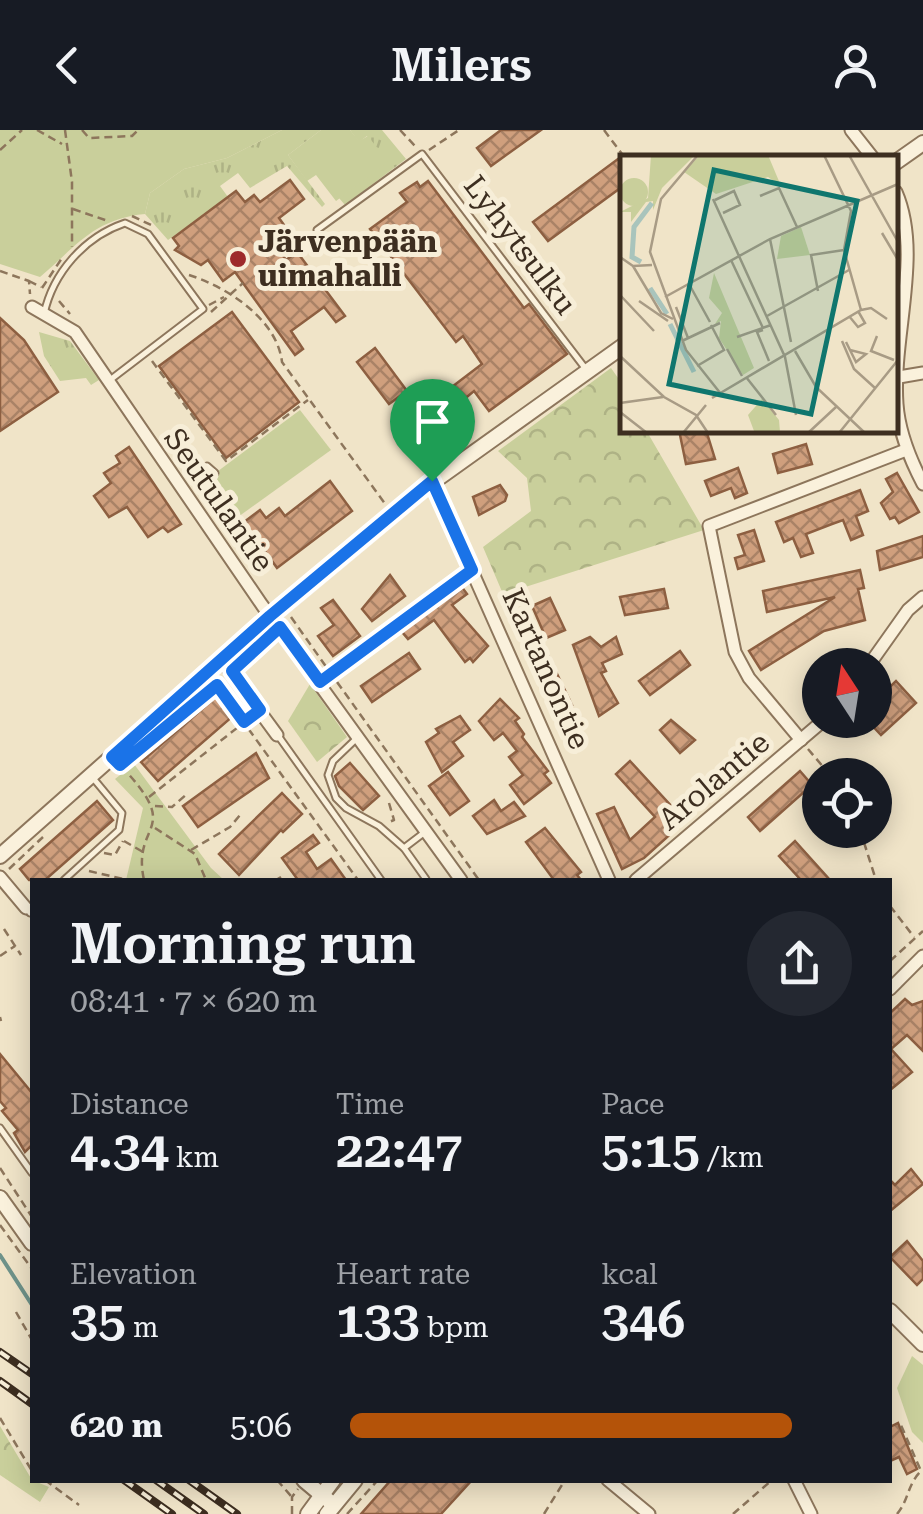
<!DOCTYPE html>
<meta charset="utf-8">
<style>
body{margin:0;font-family:"Roboto Serif",serif;background:#242831;color:#f1f3f6;height:100vh;display:flex;flex-direction:column;font-size:38px;white-space:nowrap}
*{box-sizing:border-box;margin:0}
p{font-size:32px;color:#9ea1a6}
.icon{flex:none;width:55px;height:55px;fill:none;stroke:currentColor;stroke-width:2;stroke-linecap:round;stroke-linejoin:round}
.map{position:relative;flex:1;overflow:hidden}
.side{position:absolute;left:30px;top:748px;width:862px;height:605px;display:flex;flex-direction:column;background:#171b24;border-radius:0px;box-shadow:0 5px 25px #0003}
.side>*{flex:none}
.needle{width:65px;rotate:348deg}
.buttons{position:absolute;left:802px;top:518px;display:grid;gap:20px}
.buttons a{display:grid;place-items:center;width:90px;height:90px;border-radius:50%;background:#171b24;box-shadow:0 5px 25px #0003;font-size:50px}
.pin{position:absolute;display:grid;place-items:center;width:85px;height:85px;color:#fff;margin:-102px -42px;border-radius:50% 50% 50% 0;rotate:-45deg;box-shadow:0 0 10px #0007}
.pin .icon{rotate:45deg}
.round{display:grid;place-items:center;flex:none;width:105px;height:105px;border-radius:52px;background:#242831}
.summary{display:flex;align-items:center;justify-content:space-between;height:170px;padding:0 40px}
h1{font-size:55px;font-weight:600;line-height:75px}
.figures{display:grid;grid-template-columns:repeat(3,1fr);gap:15px;height:170px;padding:10px 40px}
.figures div{display:grid;align-content:center}
.figures b{font-size:50px;font-weight:600}
.figures small{font-size:28px;font-weight:400}
.figures p{font-size:28px}
ul{padding:0 40px;list-style:none;font-size:32px}
li{display:grid;grid-template-columns:160px 120px 1fr;align-items:center;height:75px}
li i{height:25px;border-radius:12px;background:#b45309}
header{display:flex;justify-content:space-between;align-items:center;height:130px;padding:0 40px;background:#171b24;font-size:45px;font-weight:600}
.map>svg:first-child{display:block}
.grass{fill:url(#grass-tufts)}
.forest{fill:url(#forest-crowns)}
.park{fill:#c9cf9b}
.lines{fill:none;stroke-linecap:round;stroke-linejoin:round}
.stream{stroke:#6f938a;stroke-width:4}
.building{fill:url(#building-cross-hatch);stroke:#8d5f41;stroke-width:2.5}
.service-casing{stroke:#8d765c;stroke-width:9}
.minor-casing{stroke:#8d765c;stroke-width:15}
.tertiary-casing{stroke:#8d765c;stroke-width:18}
.path{stroke:#8d765c;stroke-width:2.5;stroke-dasharray:8 5;stroke-linecap:butt}
.service{stroke:#faf1dc;stroke-width:5}
.minor{stroke:#faf1dc;stroke-width:11}
.tertiary{stroke:#faf1dc;stroke-width:14}
.rail-casing{stroke:#3d2e20;stroke-width:8}
.rail{stroke:#f7eed8;stroke-width:4;stroke-dasharray:11;stroke-linecap:butt}
.route-casing{stroke:#fff;stroke-width:20}
.route{stroke:#1a73e8;stroke-width:12}
.poi-dot{fill:#9e2a2b;stroke:#f7eed8;stroke-width:4}
.labels{text-anchor:middle;stroke-width:10;stroke-linejoin:round;paint-order:stroke}
.poi-label{font-size:30px;font-weight:bold;fill:#3d2e20;stroke:#f7eed8;text-anchor:start}
.street-label{font-size:30px;fill:#3d2e20;stroke:#f7eed8}
.inset-river{fill:none;stroke:#a9c4bc;stroke-width:5}
.inset-road{fill:none;stroke:#a89b85;stroke-width:2.5}
.view{fill:#0f766e;fill-opacity:0.15;stroke:#0f766e;stroke-width:5}
.inset-edge{fill:none;stroke:#3d2e20;stroke-width:5}
</style>
<header><svg class="icon" aria-label="back" viewBox="0 0 24 24"><path d="M15 5l-7 7 7 7"/></svg>Milers<svg class="icon" aria-label="person" viewBox="0 0 24 24"><circle cx="12" cy="8" r="4"/><path d="M4 21q1-7 8-7t8 7"/></svg></header>
<div class="map">
<svg width="923" height="1384" viewBox="0 0 923 1384">
<defs>
<pattern id="grass-tufts" width="24" height="20" patternUnits="userSpaceOnUse" patternTransform="scale(2.5)"><rect width="24" height="20" fill="#c9cf9b"/><path d="M3 7l-1-3M5 7V3M7 7l1-3M15 17l-1-3M17 17v-4M19 17l1-3" fill="none" stroke="#aeb285"/></pattern>
<pattern id="forest-crowns" width="20" height="18" patternUnits="userSpaceOnUse" patternTransform="scale(2.5)"><rect width="20" height="18" fill="#c9cf9b"/><path d="M2 6a3 3 0 1 1 6 0M12 15a3 3 0 1 1 6 0" fill="none" stroke="#aeb285"/></pattern>
<pattern id="building-cross-hatch" width="8" height="8" patternUnits="userSpaceOnUse" patternTransform="scale(2.5)"><rect width="8" height="8" fill="#cf9f7d"/><path d="M0 0l8 8M0 8l8-8" fill="none" stroke="#a98266"/></pattern>
</defs>
<rect width="100%" height="100%" fill="#f0e4c8"/>
<g class="grass">
<polygon points="282,0 321,0 288,25 325,74 322,77 287,36 250,58 238,43 220,56 228,67 168,110 145,84 150,63 184,39 227,28"/>
<polygon points="350,0 382,0 406,29 345,75 339,68 387,32 367,6 359,12"/>
<polygon points="39,202 70,211 99,250 91,255 86,248 60,251 44,226"/>
</g>
<g class="forest">
<polygon points="611,238 623,255 623,300 646,300 704,400 503,464 483,417 531,381 527,348 498,321"/>
<polygon points="310,554 347,607 317,632 288,591"/>
<polygon points="0,1296 32,1350 49,1357 40,1372 0,1345"/>
</g>
<g class="park">
<path d="M0 0H282L227 28 184 39 150 63 145 84C93 89 76 117 40 147L0 134Z"/>
<polygon points="321,0 350,0 359,11 368,6 388,32 336,71 316,45 307,51 288,25"/>
<polygon points="300,280 331,320 231,392 202,353"/>
<polygon points="134,634 211,738 224,750 126,750 143,678 115,649"/>
<polygon points="912,1226 923,1235 923,1313 912,1302 897,1258"/>
</g>
<g class="lines">
<polyline class="stream" points="0,1125 32,1175"/>
</g>
<g class="building">
<polygon points="501,0 541,0 491,36 477,18"/>
<polygon points="618,29 623,37 623,56 548,111 533,92"/>
<polygon points="290,50 304,69 279,88 289,102 274,113 286,130 297,122 345,186 336,192 324,177 291,201 303,219 295,225 235,142 223,151 208,130 201,135 175,120 179,116 173,108 236,61 245,72 254,65 260,72"/>
<polygon points="428,51 524,178 529,174 567,224 489,281 474,261 450,281 440,266 482,234 463,206 456,212 370,99 407,72 400,63 417,52 420,57"/>
<polygon points="232,182 299,272 226,328 159,236"/>
<polygon points="0,188 24,210 58,262 0,301"/>
<polygon points="375,218 407,261 389,274 357,232"/>
<polygon points="679,300 706,300 715,329 686,334"/>
<polygon points="806,314 812,334 778,343 773,324"/>
<polygon points="129,317 181,394 168,402 163,397 148,407 127,377 109,387 94,366 111,353 104,343 120,333 116,326"/>
<polygon points="738,338 747,363 735,368 731,358 711,366 705,351"/>
<polygon points="897,343 919,382 899,393 895,387 890,389 881,373 893,362 886,349"/>
<polygon points="330,351 352,381 277,438 244,392 260,380 266,388 279,378 285,386"/>
<polygon points="500,355 507,365 505,371 479,385 473,367"/>
<polygon points="860,360 868,381 856,386 863,405 851,410 843,390 832,394 806,404 813,423 801,427 793,408 784,412 776,392"/>
<polygon points="754,400 764,431 738,439 735,428 745,425 738,405"/>
<polygon points="923,406 923,427 880,440 877,421"/>
<polygon points="860,440 864,458 858,459 865,490 824,501 761,540 749,521 835,467 767,482 763,461"/>
<polygon points="390,445 405,466 372,491 362,479"/>
<polygon points="461,456 467,464 452,475 488,516 473,532 470,528 465,532 434,490 408,509 402,502"/>
<polygon points="664,459 668,478 625,485 620,467"/>
<polygon points="550,468 565,500 546,508 532,476"/>
<polygon points="333,470 360,506 333,526 318,506 334,495 321,478"/>
<polygon points="590,507 601,517 616,507 622,524 602,533 606,541 601,543 618,573 599,586 573,515"/>
<polygon points="680,521 690,535 650,565 639,551"/>
<polygon points="409,523 420,539 372,572 361,556"/>
<polygon points="547,523 572,575 567,578 578,604 566,609 531,531"/>
<polygon points="896,551 916,573 881,605 867,590 875,590 875,571"/>
<polygon points="216,567 233,586 158,651 141,632"/>
<polygon points="500,569 519,588 515,591 524,604 522,607 548,641 544,644 551,653 524,674 510,655 523,645 509,627 517,621 503,603 494,610 479,591"/>
<polygon points="460,586 470,600 453,612 463,626 442,642 426,612 439,603 436,599"/>
<polygon points="671,590 695,610 680,623 660,600"/>
<polygon points="256,623 269,648 198,697 183,676"/>
<polygon points="630,631 685,691 644,728 622,739 597,684 614,677 630,710 655,687 616,644"/>
<polygon points="350,633 379,666 363,680 339,656 335,646"/>
<polygon points="800,641 812,655 760,701 748,687"/>
<polygon points="448,642 469,671 450,685 429,656"/>
<polygon points="282,663 302,684 283,702 281,700 239,745 219,724"/>
<polygon points="494,670 501,681 514,672 525,686 487,704 473,686"/>
<polygon points="97,671 113,690 45,750 29,750 20,739"/>
<polygon points="545,698 581,742 577,745 581,750 554,750 526,712"/>
<polygon points="313,705 319,713 306,722 317,739 331,729 346,750 298,750 282,728"/>
<polygon points="795,711 830,750 801,750 779,726"/>
<polygon points="905,869 912,875 923,871 923,921 907,905 891,919 912,942 890,960 890,883"/>
<polygon points="0,924 32,963 32,1015 25,1022 14,1003 18,1000 2,981 6,978 0,971"/>
<polygon points="911,1039 923,1054 890,1081 890,1050 895,1055"/>
<polygon points="907,1111 923,1131 923,1149 917,1155 890,1127"/>
<polygon points="898,1293 917,1339 907,1344 899,1327 890,1331 890,1297"/>
<polygon points="391,1350 472,1350 441,1384 361,1384"/>
</g>
<g class="lines">
<defs>
<g id="service">
<polyline points="317,100 422,24 585,238"/>
<path d="M44 184C53 143 84 107 125 93L148 104 203 179 110 250"/>
<polyline points="207,336 215,343"/>
<polyline points="320,552 470,441"/>
<polyline points="279,607 381,750"/>
<polyline points="356,609 333,631 328,645 336,668 346,678 379,696 404,718 425,702"/>
<polyline points="404,718 426,749"/>
<polyline points="64,750 119,700 122,683 93,648"/>
<polyline points="30,783 32,780"/>
<polyline points="0,998 32,1043"/>
</g>
<g id="minor">
<polyline points="851,0 873,28"/>
<path d="M896 62C923 124 892 206 897 274 899 303 910 329 923 354"/>
<polyline points="32,177 75,202 262,475 461,750"/>
<polyline points="899,247 923,243"/>
<polyline points="432,351 609,750"/>
<polyline points="222,530 277,605"/>
<polyline points="869,535 908,480 923,467"/>
<polyline points="801,610 749,548 735,522 709,396 906,320"/>
<polyline points="0,747 26,778"/>
<polyline points="636,750 824,590"/>
<polyline points="890,859 923,826"/>
<polyline points="608,1350 649,1384"/>
<polyline points="794,1350 811,1384"/>
</g>
<g id="tertiary">
<polyline points="896,32 923,13"/>
<polyline points="0,726 271,486 423,359 623,216"/>
<polyline points="0,1068 32,1113"/>
<polyline points="890,1181 923,1214"/>
<polyline points="304,1350 329,1371"/>
<polyline points="308,1384 333,1350"/>
<polyline points="327,1384 355,1350"/>
</g>
</defs>
<use href="#service" class="service-casing"/>
<use href="#minor" class="minor-casing"/>
<use href="#tertiary" class="tertiary-casing"/>
<g class="path">
<polyline points="37,0 62,14"/>
<polyline points="65,0 72,52 72,117"/>
<polyline points="82,0 89,8 132,6 138,0"/>
<polyline points="400,0 416,17"/>
<polyline points="604,0 625,28"/>
<polyline points="0,20 22,0"/>
<polyline points="429,20 459,0"/>
<polyline points="73,79 108,91"/>
<polyline points="132,86 151,95"/>
<polyline points="0,141 29,151 30,164"/>
<path d="M189 145C227 157 277 189 282 232L386 375"/>
<polyline points="29,151 41,157"/>
<polyline points="42,158 62,128"/>
<polyline points="59,171 70,184"/>
<polyline points="209,175 224,167"/>
<polyline points="211,182 243,153"/>
<polyline points="152,231 226,331 308,270"/>
<polyline points="291,487 327,538"/>
<polyline points="241,534 272,505"/>
<polyline points="337,552 479,750"/>
<polyline points="218,557 358,750"/>
<polyline points="165,599 224,549"/>
<polyline points="808,619 830,645"/>
<path d="M121 636C185 703 131 691 144 750"/>
<polyline points="149,667 251,587"/>
<polyline points="389,673 394,690 389,692"/>
<polyline points="155,676 172,677 188,663"/>
<polyline points="155,698 195,724 206,750"/>
<polyline points="860,700 876,750"/>
<polyline points="124,711 143,722"/>
<polyline points="191,720 230,697 240,685"/>
<polyline points="104,723 115,725 123,711"/>
<polyline points="9,739 43,707"/>
<polyline points="89,741 127,750"/>
<polyline points="276,750 281,747"/>
<polyline points="890,776 914,807"/>
<polyline points="4,799 21,825"/>
<polyline points="0,826 15,816"/>
<polyline points="890,831 923,801"/>
<polyline points="0,887 1,891"/>
<polyline points="0,1038 32,1087"/>
<polyline points="0,1095 32,1139"/>
<polyline points="16,1182 32,1210"/>
<polyline points="0,1288 32,1341"/>
<polyline points="45,1350 79,1375"/>
<polyline points="277,1350 291,1366"/>
<polyline points="292,1384 292,1367 298,1359"/>
<polyline points="347,1384 378,1350"/>
<polyline points="544,1384 565,1350"/>
<polyline points="733,1384 772,1350"/>
<path d="M897 1384C909 1370 907 1355 921 1341L900 1293"/>
</g>
<use href="#service" class="service"/>
<use href="#minor" class="minor"/>
<use href="#tertiary" class="tertiary"/>
<defs>
<g id="rail">
<polyline points="0,1222 32,1244"/>
<polyline points="0,1251 32,1274"/>
<polyline points="124,1350 172,1384"/>
<polyline points="156,1350 204,1384"/>
<polyline points="189,1350 237,1384"/>
</g>
</defs>
<use href="#rail" class="rail-casing"/>
<use href="#rail" class="rail"/>
</g>
<g class="lines">
<defs>
<polygon id="route" points="432,351 472,440 320,552 280,497 232,541 260,580 244,592 217,555 120,635 112,627 270,486"/>
</defs>
<use href="#route" class="route-casing"/>
<use href="#route" class="route"/>
</g>
<circle class="poi-dot" cx="238" cy="129" r="10"/>
<g class="labels">
<g class="poi-label">
<text x="258" y="122">Järvenpään<tspan x="258" dy="34">uimahalli</tspan></text>
</g>
<g class="street-label">
<text transform="translate(520 115) rotate(53)" y="10">Lyhytsulku</text>
<text transform="translate(219 370) rotate(55)" y="10">Seutulantie</text>
<text transform="translate(546 539) rotate(66)" y="10">Kartanontie</text>
<text transform="translate(714 651) rotate(-40)" y="10">Arolantie</text>
</g>
</g>
<g transform="translate(620 25)">
<rect width="278" height="278" fill="#f0e4c8"/>
<path d="M31 0H75L42 33 33 55V46L26 47 11 67V57H0L28 43Z" fill="#c9cf9b"/>
<path d="M181 72 190 100 157 104 161 81Z" fill="#c9cf9b"/>
<path d="M80 0H148L161 31 148 22 96 39 64 17ZM0 37a14 14 0 1 1 28 0a14 14 0 1 1-28 0ZM94 118 134 213 123 220 99 183 101 166 95 169 102 158 89 143ZM142 244 159 265 160 277 134 276 128 260Z" fill="#c9cf9b"/>
<path class="inset-river" d="M21 107 12 102 14 72 32 48M30 133 47 159M50 169 74 217"/>
<path class="inset-road" d="M78 0 41 44 30 97 66 195 101 239M204 0 231 56 224 95 241 155M229 0 278 87M140 41 159 33 177 72M93 44 165 202 176 260M95 45 114 36 120 50 103 58M262 78 278 105M150 84 171 187M0 102 13 111 32 110M111 105 143 173M13 111 41 158 53 164M69 129 90 167M198 136 191 100 224 95M0 140 34 176M45 142 150 84 278 29M19 146 48 166M56 152 68 183M147 161 229 115M229 161 238 172 245 168 238 156M143 175 137 177 149 206M257 181 251 196 274 205M117 182 151 170M62 186 100 168M222 186 234 214 255 233M226 187 236 207 246 199 230 195M107 194 122 221M175 196 196 232 245 278M0 201 44 242 76 260 88 278M77 211 104 195 91 170M126 222 156 260M92 243 241 155 251 153 267 164M0 248 43 242M0 257 27 278M63 278 86 250M188 278 216 252M219 278 278 205"/>
<path class="view" d="M94 15 237 46 191 259 49 229Z"/>
<rect width="278" height="278" class="inset-edge"/>
</g>
</svg>
<div class="buttons">
<a><svg class="needle" viewBox="-14 -14 28 28"><path d="M0-13l5 13h-10z" fill="#e53935"/><path d="M0 13l5-13h-10z" fill="#9ea1a6"/></svg></a>
<a><svg class="icon" aria-label="locate" viewBox="0 0 24 24"><circle cx="12" cy="12" r="6"/><path d="M12 2v4M12 18v4M2 12h4M18 12h4"/></svg></a>
</div>
<div class="pin" style="left:432px;top:351px;background:#1e9e55"><svg class="icon" aria-label="arrive" viewBox="0 0 24 24"><path d="M6 21V4h12l-3 4 3 4H6"/></svg></div>
<section class="side">
<div class="summary"><div><h1>Morning run</h1><p>08:41 · 7 × 620 m</p></div><a class="round"><svg class="icon" aria-label="share" viewBox="0 0 24 24"><path d="M12 15V3M7 8l5-5 5 5M5 13v7h14v-7"/></svg></a></div>
<div class="figures">
<div><p>Distance</p><b>4.34<small> km</small></b></div>
<div><p>Time</p><b>22:47</b></div>
<div><p>Pace</p><b>5:15<small> /km</small></b></div>
</div>
<div class="figures">
<div><p>Elevation</p><b>35<small> m</small></b></div>
<div><p>Heart rate</p><b>133<small> bpm</small></b></div>
<div><p>kcal</p><b>346</b></div>
</div>
<ul>
<li><b>620 m</b>5:06<i style="width:88%"></i></li>
</ul>
</section>
</div>
